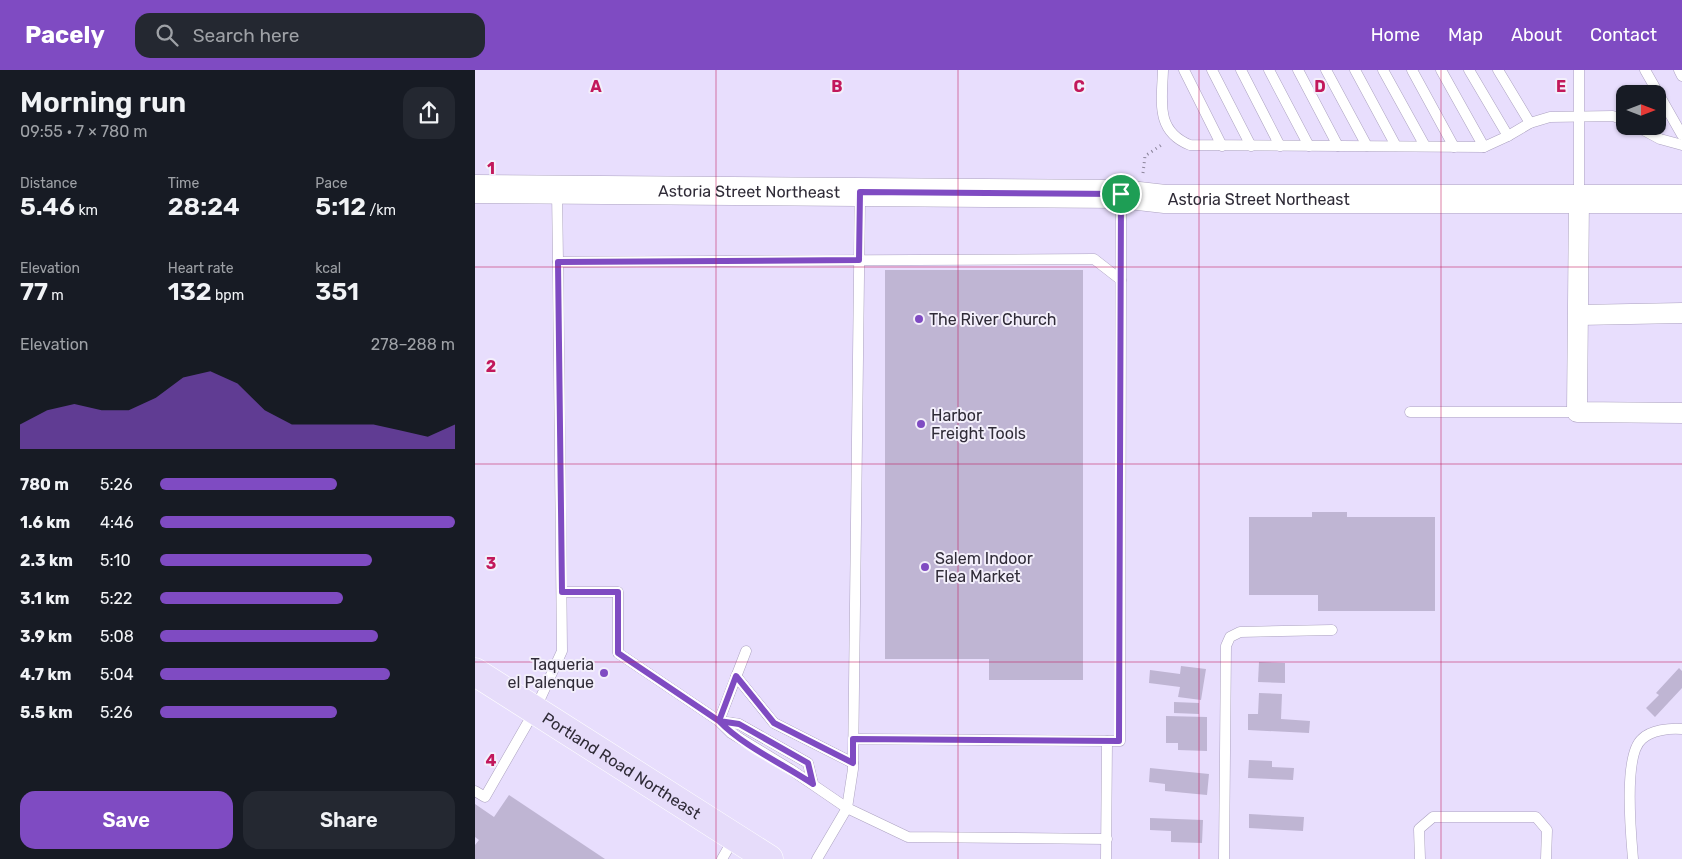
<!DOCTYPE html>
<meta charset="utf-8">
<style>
body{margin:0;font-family:Rubik,sans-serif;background:#242831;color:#f1f3f6;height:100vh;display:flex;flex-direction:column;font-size:19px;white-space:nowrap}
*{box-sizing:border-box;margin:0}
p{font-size:16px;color:#9ea1a6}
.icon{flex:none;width:28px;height:28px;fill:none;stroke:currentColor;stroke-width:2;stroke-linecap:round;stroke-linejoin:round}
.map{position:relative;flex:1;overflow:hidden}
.side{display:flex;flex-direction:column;background:#171b24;width:475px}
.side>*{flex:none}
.needle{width:32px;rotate:90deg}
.tools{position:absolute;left:1141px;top:15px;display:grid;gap:10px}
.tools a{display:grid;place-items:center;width:50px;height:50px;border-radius:10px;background:#171b24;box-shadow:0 1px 4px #0004;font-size:25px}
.pin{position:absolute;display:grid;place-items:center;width:42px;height:42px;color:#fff;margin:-21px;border:2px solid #fff;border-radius:50%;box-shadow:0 1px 5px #0007}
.round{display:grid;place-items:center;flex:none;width:52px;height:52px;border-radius:15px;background:#242831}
.overview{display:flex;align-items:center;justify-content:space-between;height:85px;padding:0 20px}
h1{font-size:28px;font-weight:600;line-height:38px}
.figures{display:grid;grid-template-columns:repeat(3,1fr);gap:8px;height:85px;padding:5px 20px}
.figures div{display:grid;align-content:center}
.figures b{font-size:25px;font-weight:600}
.figures small{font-size:14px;font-weight:400}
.figures p{font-size:14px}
.chart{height:140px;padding:10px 20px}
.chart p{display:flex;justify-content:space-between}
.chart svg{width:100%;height:90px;margin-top:5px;fill:#7f4bc2;opacity:.7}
.primary-button{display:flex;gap:10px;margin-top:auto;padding:10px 20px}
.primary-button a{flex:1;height:58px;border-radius:15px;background:#7f4bc2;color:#fff;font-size:20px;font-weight:600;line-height:58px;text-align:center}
.primary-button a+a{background:#242831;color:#f1f3f6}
ul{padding:0 20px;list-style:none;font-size:16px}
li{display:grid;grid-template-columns:80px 60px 1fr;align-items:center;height:38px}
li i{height:12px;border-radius:6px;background:#7f4bc2}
header{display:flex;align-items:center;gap:30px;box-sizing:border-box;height:70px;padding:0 25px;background:#7f4bc2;color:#fff}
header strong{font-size:24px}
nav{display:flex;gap:28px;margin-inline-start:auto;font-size:18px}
.search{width:350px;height:45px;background:#242831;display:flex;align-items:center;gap:12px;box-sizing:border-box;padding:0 18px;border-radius:15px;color:#9ea1a6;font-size:19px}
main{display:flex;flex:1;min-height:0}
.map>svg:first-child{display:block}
.building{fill:#bfb5d3}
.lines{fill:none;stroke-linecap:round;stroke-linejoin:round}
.lane-casing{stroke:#aca2c0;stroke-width:11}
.street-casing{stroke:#aca2c0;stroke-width:21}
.secondary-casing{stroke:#aca2c0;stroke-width:29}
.primary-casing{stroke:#fff;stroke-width:29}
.path{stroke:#8c859b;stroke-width:3;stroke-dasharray:1 4;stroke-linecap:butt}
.lane{stroke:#fff;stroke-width:10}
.street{stroke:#fff;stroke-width:20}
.secondary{stroke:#fff;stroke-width:28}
.primary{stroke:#e6dcfa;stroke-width:28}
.route-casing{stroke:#fff;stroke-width:10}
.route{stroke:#7f4bc2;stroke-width:6}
.grid{fill:none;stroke:#c2185b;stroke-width:1;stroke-opacity:0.55}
.poi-dot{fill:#7f4bc2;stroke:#f3effb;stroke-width:2}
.labels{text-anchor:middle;stroke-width:4;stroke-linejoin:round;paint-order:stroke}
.street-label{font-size:16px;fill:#2f2b37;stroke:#f3effb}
.poi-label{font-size:16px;fill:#2f2b37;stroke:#f3effb;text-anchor:start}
.grid-label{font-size:16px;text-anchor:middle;font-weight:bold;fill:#c2185b;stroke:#f3effb;stroke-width:4;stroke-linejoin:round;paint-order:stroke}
</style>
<header>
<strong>Pacely</strong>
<div class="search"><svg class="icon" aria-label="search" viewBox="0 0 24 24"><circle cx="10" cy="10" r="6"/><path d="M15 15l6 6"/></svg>Search here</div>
<nav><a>Home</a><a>Map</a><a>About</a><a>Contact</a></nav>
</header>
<main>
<section class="side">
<div class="overview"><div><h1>Morning run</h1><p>09:55 · 7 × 780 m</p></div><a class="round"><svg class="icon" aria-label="share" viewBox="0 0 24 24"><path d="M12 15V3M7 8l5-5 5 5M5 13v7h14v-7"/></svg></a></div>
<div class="figures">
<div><p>Distance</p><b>5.46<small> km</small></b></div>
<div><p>Time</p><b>28:24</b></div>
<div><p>Pace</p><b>5:12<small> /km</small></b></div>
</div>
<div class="figures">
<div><p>Elevation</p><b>77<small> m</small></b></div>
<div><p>Heart rate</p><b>132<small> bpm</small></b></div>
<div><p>kcal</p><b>351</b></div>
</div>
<div class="chart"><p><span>Elevation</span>278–288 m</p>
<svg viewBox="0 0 160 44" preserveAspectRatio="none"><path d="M0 44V32L10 25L20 22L30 25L40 25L50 19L60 9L70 6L80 12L90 25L100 32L110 32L120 32L130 32L140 35L150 38L160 32V44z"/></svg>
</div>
<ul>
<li><b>780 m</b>5:26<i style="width:60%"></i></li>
<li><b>1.6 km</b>4:46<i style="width:100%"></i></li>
<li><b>2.3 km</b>5:10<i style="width:72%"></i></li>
<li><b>3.1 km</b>5:22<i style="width:62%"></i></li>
<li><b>3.9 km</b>5:08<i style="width:74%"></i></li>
<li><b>4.7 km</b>5:04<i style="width:78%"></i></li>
<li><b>5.5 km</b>5:26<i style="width:60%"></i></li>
</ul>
<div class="primary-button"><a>Save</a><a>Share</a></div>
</section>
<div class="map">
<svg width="1207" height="789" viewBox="0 0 1207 789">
<rect width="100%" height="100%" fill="#e8defd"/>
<g class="building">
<polygon points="410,200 608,200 608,610 514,610 514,589 410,589"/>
<polygon points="837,442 872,442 872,447 960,447 960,541 843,541 843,525 774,525 774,447 837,447"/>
<polygon points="784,592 810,593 810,613 783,612"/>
<polygon points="706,596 731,599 726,630 703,627 705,617 674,613 675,600 705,604"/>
<polygon points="1204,598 1207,601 1207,618 1180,647 1171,638 1184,625 1181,623"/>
<polygon points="784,623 807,624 806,649 835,651 834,663 773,660 773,644 783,644"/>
<polygon points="699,632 724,633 724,644 699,643"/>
<polygon points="691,646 732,647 732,681 703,680 703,673 691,673"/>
<polygon points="774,690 797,691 797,697 819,698 818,710 773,708"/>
<polygon points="675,698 734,704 732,725 690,721 690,714 674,712"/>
<polygon points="34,725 130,789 0,789 0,775 4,770 0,767 0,734 19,747"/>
<polygon points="774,744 829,747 828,761 774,758"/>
<polygon points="675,748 728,750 727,773 696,772 696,761 675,760"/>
</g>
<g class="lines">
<defs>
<g id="lane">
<path d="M688 0C687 31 680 61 715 75L1009 77 1033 66 1055 53 1075 47 1138 46 1150 51"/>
<polyline points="709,0 747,76"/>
<polyline points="737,0 776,76"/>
<polyline points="766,0 805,76"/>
<polyline points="794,0 834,76"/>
<polyline points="823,0 863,76"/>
<polyline points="851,0 892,76"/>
<polyline points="880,0 921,76"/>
<polyline points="908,0 950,76"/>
<polyline points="937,0 979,77"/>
<polyline points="966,0 1009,77"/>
<polyline points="994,0 1033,66"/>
<polyline points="1023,0 1055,53"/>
<polyline points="1104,0 1104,127"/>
<polyline points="1170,0 1207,65"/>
<polyline points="1204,0 1207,6"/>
<polyline points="1161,56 1185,69 1207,75"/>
<polyline points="82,120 83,192"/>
<polyline points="646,125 646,210"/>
<polyline points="935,342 1102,342"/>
<polyline points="87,522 143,522 143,583 244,651 256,663 315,699 372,738 433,767 632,769"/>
<polyline points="271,581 244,651 264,654 333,693 338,714"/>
<polyline points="261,606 299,653 378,693"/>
<polyline points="0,721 10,727 60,640 87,581 83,192 619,189 646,210 645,671 379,669"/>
<polyline points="247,789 259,768"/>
<polyline points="342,789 372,738 378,699 385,123"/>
<polyline points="631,789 632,671"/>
<polyline points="749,789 751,576 755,567 765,562 857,560"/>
<polyline points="945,789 944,759 958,747 1061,747 1072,760 1071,789"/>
<path d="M1158 789C1156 765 1148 685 1167 669 1176 660 1195 658 1207 659"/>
</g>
<g id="street">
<polyline points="1104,128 1102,342 1207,343"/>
<polyline points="1104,245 1207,243"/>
</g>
<g id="secondary">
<path id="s1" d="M0 119 646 124 690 129H1207"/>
</g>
<g id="primary">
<path id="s2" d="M0 602 294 789"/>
</g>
</defs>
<use href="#lane" class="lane-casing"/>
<use href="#street" class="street-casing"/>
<use href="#secondary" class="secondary-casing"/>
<use href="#primary" class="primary-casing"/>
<polyline class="path" points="668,103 670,86 688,74"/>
<use href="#lane" class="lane"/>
<use href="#street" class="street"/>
<use href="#secondary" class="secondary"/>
<use href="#primary" class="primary"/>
</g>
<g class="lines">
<defs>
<path id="route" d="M646 124 385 122 384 190 83 192 87 522H143V583L244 651 264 654 333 693 338 714C308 694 268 676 244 651L261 606 299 653 378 693V669L644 671 646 124"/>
</defs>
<use href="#route" class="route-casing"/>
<use href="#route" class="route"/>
</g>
<path class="grid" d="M241 0V789M483 0V789M724 0V789M966 0V789M0 197H1207M0 394H1207M0 592H1207"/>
<g class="poi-dot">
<circle cx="444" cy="249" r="5"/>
<circle cx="446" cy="354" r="5"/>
<circle cx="450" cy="497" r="5"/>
<circle cx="129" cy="603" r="5"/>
</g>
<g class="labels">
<g class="street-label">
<text dy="6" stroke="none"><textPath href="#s1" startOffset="274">Astoria Street Northeast</textPath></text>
<text dy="6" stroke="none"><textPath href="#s1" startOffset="784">Astoria Street Northeast</textPath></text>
<text dy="6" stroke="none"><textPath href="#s2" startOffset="174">Portland Road Northeast</textPath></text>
</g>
<g class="poi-label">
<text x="454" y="255">The River Church</text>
<text x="456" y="351">Harbor<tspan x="456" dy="18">Freight Tools</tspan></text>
<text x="460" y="494">Salem Indoor<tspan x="460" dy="18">Flea Market</tspan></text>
<text x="119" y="600" text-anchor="end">Taqueria<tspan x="119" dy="18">el Palenque</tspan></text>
</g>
</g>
<g class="grid-label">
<text x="121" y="22">A</text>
<text x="362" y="22">B</text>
<text x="604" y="22">C</text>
<text x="845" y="22">D</text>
<text x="1086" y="22">E</text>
<text x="16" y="104">1</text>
<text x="16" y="302">2</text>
<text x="16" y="499">3</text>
<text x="16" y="696">4</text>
</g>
</svg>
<div class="tools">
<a><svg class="needle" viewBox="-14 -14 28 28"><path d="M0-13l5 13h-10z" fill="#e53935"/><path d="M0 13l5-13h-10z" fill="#9ea1a6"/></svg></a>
</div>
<div class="pin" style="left:646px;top:124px;background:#1e9e55"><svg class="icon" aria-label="arrive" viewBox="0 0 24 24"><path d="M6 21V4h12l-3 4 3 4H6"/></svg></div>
</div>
</main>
